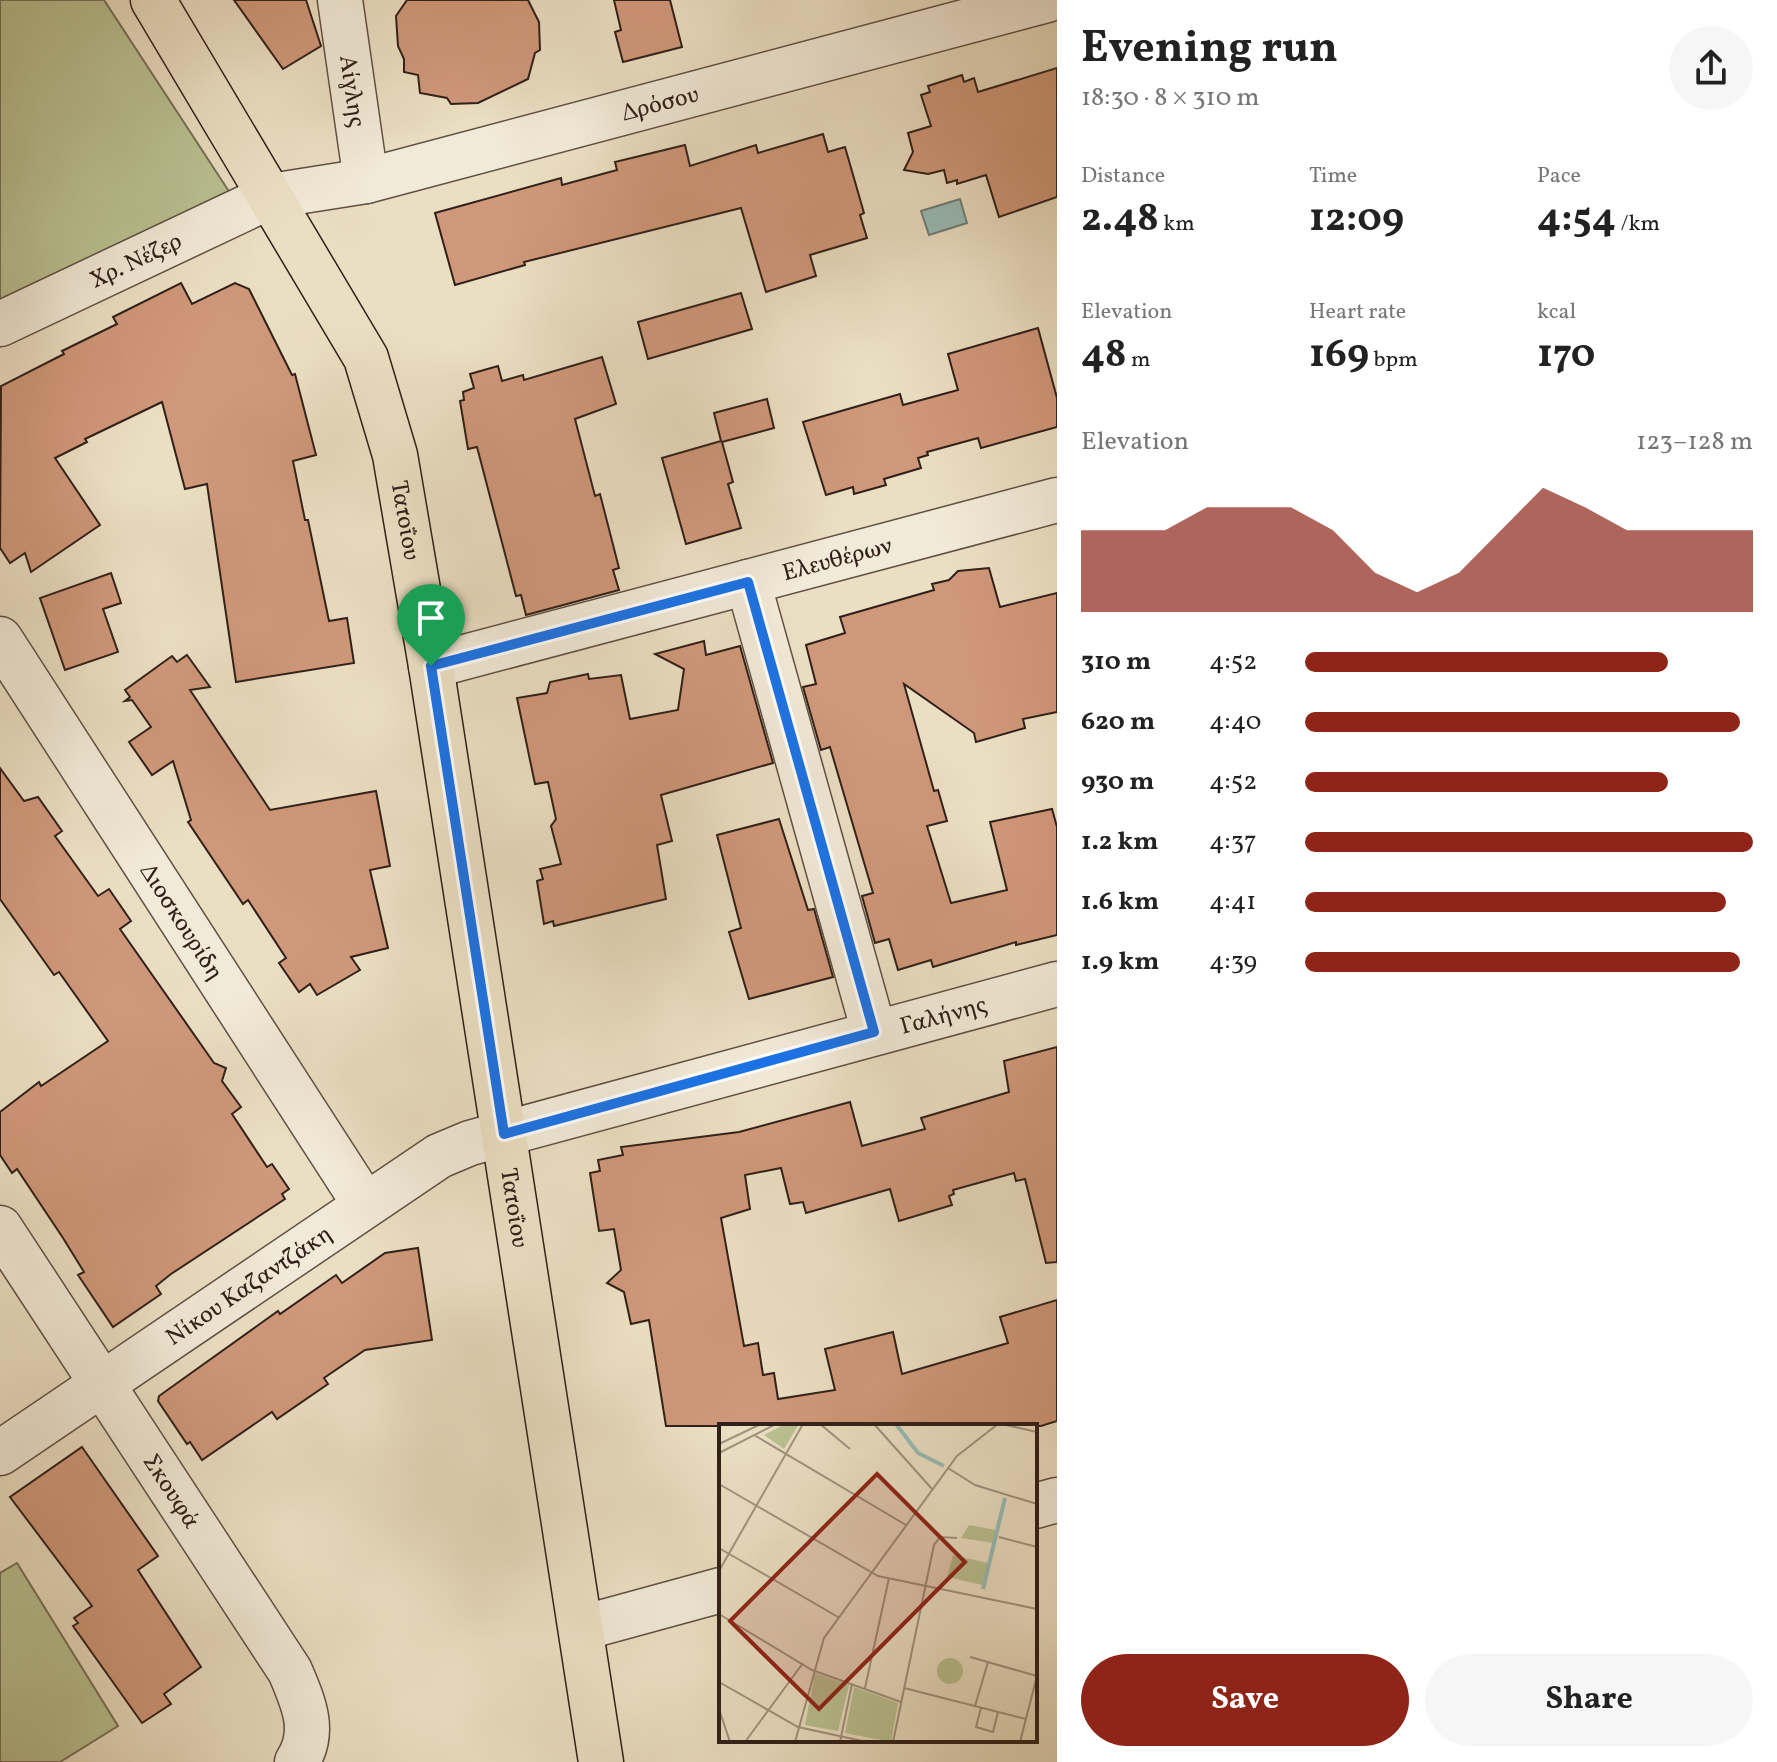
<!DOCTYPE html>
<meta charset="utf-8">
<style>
body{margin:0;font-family:Vollkorn,serif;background:#f6f6f6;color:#222;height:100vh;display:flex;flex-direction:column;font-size:30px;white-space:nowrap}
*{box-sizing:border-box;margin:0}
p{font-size:26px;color:#767676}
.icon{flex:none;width:44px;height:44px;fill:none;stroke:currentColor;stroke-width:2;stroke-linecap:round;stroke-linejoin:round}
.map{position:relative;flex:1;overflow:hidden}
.panel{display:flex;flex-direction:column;background:#fff;width:720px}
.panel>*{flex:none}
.pin{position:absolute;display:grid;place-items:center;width:68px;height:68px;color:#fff;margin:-82px -34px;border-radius:50% 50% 50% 0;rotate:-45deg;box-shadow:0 0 8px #0007}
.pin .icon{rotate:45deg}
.round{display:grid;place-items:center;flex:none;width:84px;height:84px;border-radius:42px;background:#f6f6f6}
.head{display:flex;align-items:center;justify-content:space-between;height:136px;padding:0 24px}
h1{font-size:44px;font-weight:700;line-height:60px}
.metrics{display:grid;grid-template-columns:repeat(3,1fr);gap:12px;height:136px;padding:8px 24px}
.metrics div{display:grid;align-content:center}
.metrics b{font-size:40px;font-weight:700}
.metrics small{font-size:22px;font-weight:400}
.metrics p{font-size:22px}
.chart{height:224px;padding:16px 24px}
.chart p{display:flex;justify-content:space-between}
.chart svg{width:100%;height:144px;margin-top:8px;fill:#8f2418;opacity:.7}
.cta{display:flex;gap:16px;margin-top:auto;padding:16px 24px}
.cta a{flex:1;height:92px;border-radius:48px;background:#8f2418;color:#fff;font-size:32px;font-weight:700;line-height:92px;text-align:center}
.cta a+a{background:#f6f6f6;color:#222}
ul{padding:0 24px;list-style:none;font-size:26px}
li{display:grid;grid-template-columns:128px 96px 1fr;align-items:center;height:60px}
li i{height:20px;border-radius:10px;background:#8f2418}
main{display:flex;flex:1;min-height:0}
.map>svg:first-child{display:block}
.green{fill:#bac192;stroke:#757056;stroke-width:2}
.water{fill:#99bcb8;stroke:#6f7e78;stroke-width:2}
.building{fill:#d0987a;stroke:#302019;stroke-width:2}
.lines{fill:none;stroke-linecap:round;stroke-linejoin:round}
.minor-casing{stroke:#5f5044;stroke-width:47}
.major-casing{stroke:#302019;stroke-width:47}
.minor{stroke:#f2ead8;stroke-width:44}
.major{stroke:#ebdfc3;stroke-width:44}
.route-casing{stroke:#fff;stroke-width:16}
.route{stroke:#1a73e8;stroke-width:10}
.labels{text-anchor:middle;stroke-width:7;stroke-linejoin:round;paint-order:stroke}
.street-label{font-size:24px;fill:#302019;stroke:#f2ead8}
.inset-river{fill:none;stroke:#99bcb8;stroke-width:4}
.inset-road{fill:none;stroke:#a0937f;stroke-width:2}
.view{fill:#8f2418;fill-opacity:0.15;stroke:#8f2418;stroke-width:4}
.inset-edge{fill:none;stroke:#302019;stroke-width:4}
</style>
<main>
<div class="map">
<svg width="1057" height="1762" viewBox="0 0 1057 1762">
<rect width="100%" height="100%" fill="#ebdfc3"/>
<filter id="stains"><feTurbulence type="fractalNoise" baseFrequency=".0025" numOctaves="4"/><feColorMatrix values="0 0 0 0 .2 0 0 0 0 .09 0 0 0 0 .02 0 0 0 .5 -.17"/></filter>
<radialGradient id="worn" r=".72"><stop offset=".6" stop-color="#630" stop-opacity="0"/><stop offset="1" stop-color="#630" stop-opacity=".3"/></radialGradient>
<g class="green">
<polygon points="0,0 104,0 232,196 0,304"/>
<polygon points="17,1563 118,1726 60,1762 0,1762 0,1573"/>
</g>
<polygon class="water" points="960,199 967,223 929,235 921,211"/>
<g class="building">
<polygon points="234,0 306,0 321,46 283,69"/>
<polygon points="407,0 528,0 539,22 540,50 535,53 528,79 478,103 451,104 447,98 420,93 418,75 404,72 404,59 398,46 396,16"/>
<polygon points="614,0 670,0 682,47 623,62 615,32 621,30"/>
<polygon points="1057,68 1057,197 999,217 986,175 957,184 957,180 947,183 944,170 928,174 904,170 913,152 908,133 931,126 921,95 930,92 928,86 962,75 964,82 974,78 978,92"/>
<polygon points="823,134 828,152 845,147 864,213 860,215 867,238 810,255 816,276 766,292 741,208 524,262 525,265 455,285 435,213 561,178 562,185 617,170 615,162 685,145 690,166 756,145 758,153"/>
<polygon points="181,283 192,304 235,283 249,289 292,375 295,374 316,455 293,461 305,520 308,520 329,621 347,618 354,663 236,682 207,484 185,489 162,402 85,439 87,442 55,458 100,525 31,572 25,553 10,563 0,548 1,386 64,354 62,351 117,324 113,317"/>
<polygon points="741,293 752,329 648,359 638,322"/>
<polygon points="1038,328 1057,398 1057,427 981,448 978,438 927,452 928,455 918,458 921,468 884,479 886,485 854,494 853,487 826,495 803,422 900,394 903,405 958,390 948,354"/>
<polygon points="602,357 616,404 575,419 595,496 600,494 619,568 613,570 619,590 526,615 521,595 516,596 477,447 468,449 460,401 464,400 463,392 474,388 470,374 498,366 502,381 523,375 524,380"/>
<polygon points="767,399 774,428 722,442 733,482 728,484 741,528 686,544 662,458 721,441 714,413"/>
<polygon points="989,568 1000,607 1057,593 1057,712 1023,719 1025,728 976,742 974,733 904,684 934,791 938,790 947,821 927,826 951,903 1007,890 990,822 1052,809 1057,827 1057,935 1016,945 1016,942 933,967 931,960 898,970 889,939 875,943 862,896 873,893 830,747 821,750 803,687 816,684 806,645 845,633 840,617 934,590 932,584 949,580 958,571"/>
<polygon points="111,573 121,603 103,609 118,652 65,670 40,598"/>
<polygon points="704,641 706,655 740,646 773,763 661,795 672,841 657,845 666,899 554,926 553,921 544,924 537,881 543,879 540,869 561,864 551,826 556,819 548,782 535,784 517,698 547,693 550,682 588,674 589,679 621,675 630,719 678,710 684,669 655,654"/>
<polygon points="187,655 210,687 190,690 270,810 376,791 390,866 370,870 388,948 351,957 360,970 317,995 310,984 299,992 279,963 286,958 248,900 243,904 188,822 191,820 173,761 152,775 129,742 151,727 132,700 125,701 130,697 125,690 172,656 177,662"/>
<polygon points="0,768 24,801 38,797 62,831 55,836 98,896 109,889 131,921 120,929 214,1063 226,1068 222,1081 241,1107 232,1114 267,1167 272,1164 289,1189 282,1194 285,1199 171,1274 156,1286 161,1294 113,1327 78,1275 84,1272 63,1238 17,1169 12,1173 0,1155 0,1112 39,1082 41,1086 108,1041 59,972 54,975 0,899"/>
<polygon points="779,819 808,910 814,909 833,977 749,999 729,932 741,928 717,835"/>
<polygon points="1057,1047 1057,1262 1046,1263 1025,1179 1016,1181 1014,1173 953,1190 954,1194 949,1196 952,1205 899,1221 890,1189 806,1213 803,1202 790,1204 781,1168 745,1175 750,1209 721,1218 744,1346 758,1343 763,1375 774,1373 778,1399 835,1390 825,1349 893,1332 902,1374 1008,1343 1000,1317 1057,1300 1057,1421 1041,1426 666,1426 649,1320 631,1324 624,1292 607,1283 621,1270 614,1229 599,1231 590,1173 600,1171 598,1160 623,1155 621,1147 739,1132 850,1102 862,1146 925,1129 921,1118 1009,1092 1004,1061"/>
<polygon points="418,1248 432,1340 365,1350 324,1378 328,1384 277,1419 272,1412 202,1460 190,1442 187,1444 158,1401 159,1396 278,1311 280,1314 336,1275 342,1283 385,1253"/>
<polygon points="82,1447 158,1556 138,1570 201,1667 164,1694 171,1704 142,1723 73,1626 78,1623 74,1618 92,1606 10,1497"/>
</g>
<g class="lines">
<defs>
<g id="minor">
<path id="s1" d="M340 0 366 181"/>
<path id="s2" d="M0 324 271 196 366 181 1047 0"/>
<polyline points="748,582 874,1032"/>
<path id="s3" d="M0 639 364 1203"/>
<path id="s4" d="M431 666 1057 500"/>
<path id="s5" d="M0 1228 290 1671C303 1702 317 1731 297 1762"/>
<path id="s6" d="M0 1453 439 1156 470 1143 1057 984"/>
<polyline points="1035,1506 1057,1500"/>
<polyline points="582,1628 721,1590"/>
</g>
<g id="major">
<path id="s7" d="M153 0 366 358 395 455 431 666 601 1762"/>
</g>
</defs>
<use href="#minor" class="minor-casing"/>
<use href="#major" class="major-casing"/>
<use href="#minor" class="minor"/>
<use href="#major" class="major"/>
</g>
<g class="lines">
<defs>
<polygon id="route" points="748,582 874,1032 504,1134 431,666"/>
</defs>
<use href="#route" class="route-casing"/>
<use href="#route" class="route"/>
</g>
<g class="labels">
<g class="street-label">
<text dy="8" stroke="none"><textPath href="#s1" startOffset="92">Αίγλης</textPath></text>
<text dy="8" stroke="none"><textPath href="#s2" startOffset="700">Δρόσου</textPath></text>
<text dy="8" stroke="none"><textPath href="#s2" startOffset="150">Χρ. Νέζερ</textPath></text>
<text dy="8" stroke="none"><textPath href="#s7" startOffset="584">Τατοΐου</textPath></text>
<text dy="8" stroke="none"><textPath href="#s4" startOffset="420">Ελευθέρων</textPath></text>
<text dy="8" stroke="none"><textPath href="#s3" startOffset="336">Διοσκουρίδη</textPath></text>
<text dy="8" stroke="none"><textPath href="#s6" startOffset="1054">Γαλήνης</textPath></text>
<text dy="8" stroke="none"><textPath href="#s7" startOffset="1280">Τατοΐου</textPath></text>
<text dy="8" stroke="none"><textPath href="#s6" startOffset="300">Νίκου Καζαντζάκη</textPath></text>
<text dy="8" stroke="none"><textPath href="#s5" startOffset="314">Σκουφά</textPath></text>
</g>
</g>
<g transform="translate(719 1424)">
<rect width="318" height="318" fill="#ebdfc3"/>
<path d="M66 0H80L65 25 45 11ZM250 101 277 106 274 119 242 114ZM234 131 269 139 263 161 228 153ZM218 247a13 13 0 1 1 26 0a13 13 0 1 1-26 0ZM96 249 130 261 119 307 86 301ZM135 263 179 279 172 318 126 309Z" fill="#bac192"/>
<path class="inset-river" d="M177 0 199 29 225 42M264 165 286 74"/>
<path class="inset-road" d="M101 0 131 25M155 0 213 65M282 0 318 8M35 11 187 101M0 20 42 0M0 29 57 0M229 44 256 61 318 80M0 60 159 152 318 185M280 113 318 123M0 124 119 193M0 147 84 0M0 190 93 246 182 278M251 233 318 252M0 258 79 303 148 318M146 264 170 154M185 264 307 295M256 282 269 238M262 284 257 303 274 308 279 288M0 285 11 318M26 318 84 239M76 318 105 214 238 32 279 0M121 318 133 260M174 318 215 121 221 113 238 114M301 318 318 252"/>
<path class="view" d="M158 50 246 138 100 285 11 197Z"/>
<rect width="318" height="318" class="inset-edge"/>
</g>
<rect width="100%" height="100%" filter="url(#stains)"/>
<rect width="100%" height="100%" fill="url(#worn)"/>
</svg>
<div class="pin" style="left:431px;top:666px;background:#1e9e55"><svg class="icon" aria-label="arrive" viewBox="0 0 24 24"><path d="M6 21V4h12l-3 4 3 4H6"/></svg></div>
</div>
<section class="panel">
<div class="head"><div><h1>Evening run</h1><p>18:30 · 8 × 310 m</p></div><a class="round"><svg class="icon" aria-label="share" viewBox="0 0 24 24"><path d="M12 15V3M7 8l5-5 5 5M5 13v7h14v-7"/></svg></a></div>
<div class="metrics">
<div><p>Distance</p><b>2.48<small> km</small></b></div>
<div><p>Time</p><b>12:09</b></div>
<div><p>Pace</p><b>4:54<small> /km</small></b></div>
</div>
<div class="metrics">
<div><p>Elevation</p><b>48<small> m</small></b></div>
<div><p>Heart rate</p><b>169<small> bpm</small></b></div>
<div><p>kcal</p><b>170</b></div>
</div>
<div class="chart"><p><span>Elevation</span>123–128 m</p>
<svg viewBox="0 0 160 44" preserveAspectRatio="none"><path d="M0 44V19L10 19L20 19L30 12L40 12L50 12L60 19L70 32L80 38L90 32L100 19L110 6L120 12L130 19L140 19L150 19L160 19V44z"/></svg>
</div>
<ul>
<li><b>310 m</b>4:52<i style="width:81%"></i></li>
<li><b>620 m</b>4:40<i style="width:97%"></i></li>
<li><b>930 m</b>4:52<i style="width:81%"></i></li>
<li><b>1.2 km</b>4:37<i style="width:100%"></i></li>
<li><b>1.6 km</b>4:41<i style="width:94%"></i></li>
<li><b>1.9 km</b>4:39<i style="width:97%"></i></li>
</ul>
<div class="cta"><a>Save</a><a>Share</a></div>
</section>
</main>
